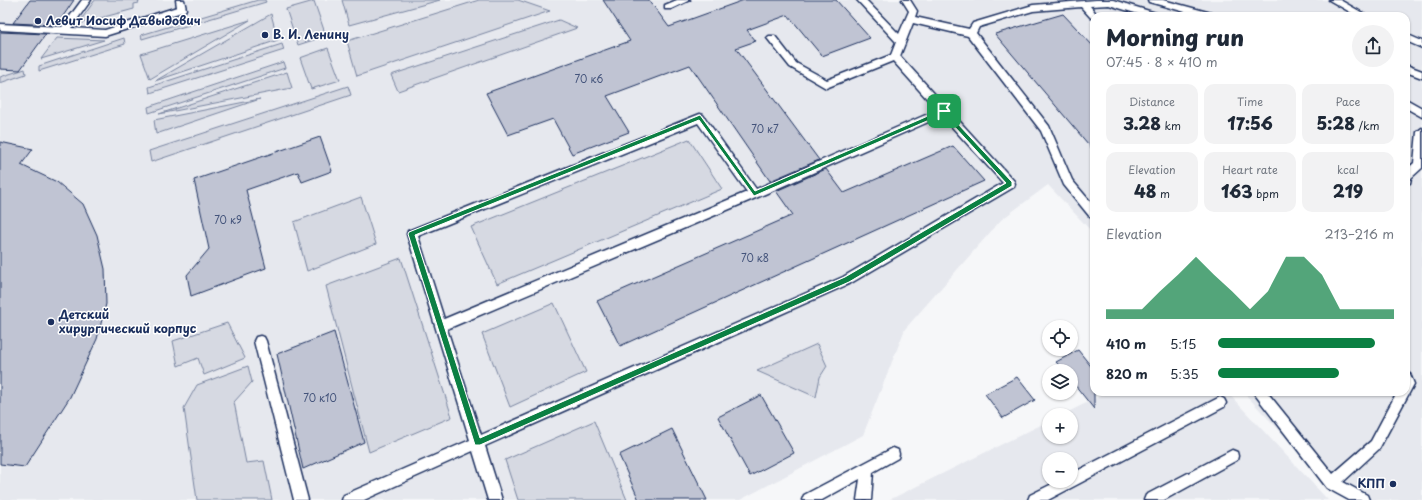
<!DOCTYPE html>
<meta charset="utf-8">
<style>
body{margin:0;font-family:"Playpen Sans",sans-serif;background:#f2f2f3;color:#1f2937;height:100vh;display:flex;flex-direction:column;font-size:15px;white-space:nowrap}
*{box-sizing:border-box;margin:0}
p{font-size:13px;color:#747a83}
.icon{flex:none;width:22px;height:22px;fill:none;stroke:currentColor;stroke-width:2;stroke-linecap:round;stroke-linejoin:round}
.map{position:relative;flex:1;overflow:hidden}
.side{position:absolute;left:1090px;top:12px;width:320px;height:384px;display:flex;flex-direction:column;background:#fff;border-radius:12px;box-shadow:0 1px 3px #0004}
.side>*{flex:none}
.controls{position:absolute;left:1042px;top:320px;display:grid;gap:8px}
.controls a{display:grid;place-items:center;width:36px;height:36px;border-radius:50%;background:#fff;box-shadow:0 1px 3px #0004;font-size:20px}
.pin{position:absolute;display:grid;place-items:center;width:34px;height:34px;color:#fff;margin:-17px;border-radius:8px;box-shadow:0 2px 6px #0006}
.round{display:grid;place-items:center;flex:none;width:42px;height:42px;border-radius:21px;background:#f2f2f3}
.summary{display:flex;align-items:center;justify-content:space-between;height:68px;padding:0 16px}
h1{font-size:22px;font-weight:800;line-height:30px}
.metrics{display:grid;grid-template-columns:repeat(3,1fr);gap:6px;height:68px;padding:4px 16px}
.metrics div{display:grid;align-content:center;border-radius:10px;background:#f2f2f3;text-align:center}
.metrics b{font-size:17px;font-weight:800}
.metrics small{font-size:11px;font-weight:400}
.metrics p{font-size:11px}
.chart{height:112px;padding:8px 16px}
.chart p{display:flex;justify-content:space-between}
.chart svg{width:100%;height:72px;margin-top:4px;fill:#0b8043;opacity:.7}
ul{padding:0 16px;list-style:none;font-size:13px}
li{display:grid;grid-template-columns:64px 48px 1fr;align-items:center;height:30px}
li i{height:10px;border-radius:5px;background:#0b8043}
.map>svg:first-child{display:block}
.built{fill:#e6e8ee;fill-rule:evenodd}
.green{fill:#d6d9e2;stroke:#7884a0}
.building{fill:#c0c4d3;stroke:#1b2f5e}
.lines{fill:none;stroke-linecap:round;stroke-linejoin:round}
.lane-casing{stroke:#1b2f5e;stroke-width:3}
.lane{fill:#fff;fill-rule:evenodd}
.route{fill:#0b8043;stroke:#fff;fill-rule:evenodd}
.poi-dot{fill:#1b2f5e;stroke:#fff;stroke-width:1.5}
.labels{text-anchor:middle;stroke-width:3;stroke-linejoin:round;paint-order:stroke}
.number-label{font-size:10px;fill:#44547b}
.poi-label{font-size:12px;font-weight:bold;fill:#1b2f5e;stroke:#fff;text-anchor:start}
</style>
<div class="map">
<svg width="1422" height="500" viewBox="0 0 1422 500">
<rect width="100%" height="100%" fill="#f6f7f9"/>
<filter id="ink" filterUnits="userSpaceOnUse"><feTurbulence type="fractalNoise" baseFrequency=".025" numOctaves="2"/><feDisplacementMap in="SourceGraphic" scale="8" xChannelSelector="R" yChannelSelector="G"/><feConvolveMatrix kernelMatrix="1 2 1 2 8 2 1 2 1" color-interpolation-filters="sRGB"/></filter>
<g filter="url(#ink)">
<g class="built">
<polygon points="0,0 1422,0 1422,500 1345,500 1243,392 1406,392 1406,16 1094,16 1094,234 1048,185 1001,220 905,329 863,435 740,500 0,500"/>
<path d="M1108 392H1227L1328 500H889L1049 421V437H1071V415H1062ZM1049 459H1071V481H1049Z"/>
</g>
<g class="green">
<polygon points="95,0 138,0 139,3 134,4 134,9 78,24"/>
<polygon points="258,0 265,0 266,2 142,39 141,35"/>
<polygon points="342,0 440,0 349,25"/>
<polygon points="479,0 518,0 550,11 357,76 347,41"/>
<polygon points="314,1 326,36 298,45 286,9"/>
<polygon points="271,14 278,40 155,81"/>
<polygon points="250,20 150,79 141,54"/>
<polygon points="559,20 577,28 398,91 391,75"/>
<polygon points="57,38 104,40 41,59"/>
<polygon points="124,38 125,44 39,71 39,66"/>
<polygon points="282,44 284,50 150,93 149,87"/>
<polygon points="328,48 340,80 311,89 300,58"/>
<polygon points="283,62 285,68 149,113 148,107"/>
<polygon points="25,69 26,74 0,83 0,77"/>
<polygon points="287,72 292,88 159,114"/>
<polygon points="348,86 351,95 151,162 149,151"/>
<polygon points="260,99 156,134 154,120"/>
<polygon points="689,139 722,189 497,284 471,227"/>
<polygon points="361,197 376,244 307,271 294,222"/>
<polygon points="401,258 452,417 369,452 326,286"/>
<polygon points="554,303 586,372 510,407 482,334"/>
<polygon points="227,323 245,358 204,375 198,358 178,366 173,341"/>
<polygon points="817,344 827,366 820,377 816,397 757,371"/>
<polygon points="248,366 252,382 234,402 246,463 264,461 272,500 197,500 184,408 197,385"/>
<polygon points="594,421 627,500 518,500 505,460"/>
</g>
<g class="building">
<polygon points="30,0 74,0 59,22 56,21 53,25 13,23"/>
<polygon points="603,0 649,0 669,27 744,0 836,0 870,38 822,56 788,15 747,30 756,41 736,48 819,160 770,181 690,65 607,96 629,132 572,154 553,119 508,135 486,93 630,41"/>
<polygon points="1063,14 1094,47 1094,151 995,34"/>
<polygon points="0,32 46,34 20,70 0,69"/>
<polygon points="320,137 332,171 302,182 298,172 246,190 266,268 191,296 187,275 209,249 194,180"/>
<polygon points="0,142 33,149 21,165 57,182 83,204 97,235 105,269 106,304 97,339 70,397 25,467 0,464"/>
<polygon points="953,146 984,181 620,346 597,301 793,215 776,191 826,169 844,193"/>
<polygon points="334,332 364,442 303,469 277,354"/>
<polygon points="1078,350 1094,370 1094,409 1071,380 1071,371 1064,371 1056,362"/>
<polygon points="1017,377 1035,400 1003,418 985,394"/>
<polygon points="761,395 794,453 750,476 718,417"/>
<polygon points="672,429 707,500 639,500 619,455"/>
</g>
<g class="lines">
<defs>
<g id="lane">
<polygon points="82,0 91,0 71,28 105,30 177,7 176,0 184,0 186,9 185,11 105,36 0,30 0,24 62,27"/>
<polygon points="677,0 690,0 671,9 665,9 665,5"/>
<path d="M857 0H866L899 34 909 11 902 0H910L917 11 915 17 969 29 973 23 1033 5 1096 0H1113L1159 14 1160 16H1145L1109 5 1090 6 1098 16H1094V19L1091 18 1081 7 1033 11 979 27 976 33 1049 126 1072 180 1094 206V218L1090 217 1064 185 1041 131 968 36 913 23 900 56 1014 181 1015 184 1014 187 851 283 485 446 502 500H488L473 451 364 500H342L344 495 470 440 407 234 408 231 700 114 703 115 756 189 937 110 893 61 826 88 790 67 767 38 769 36H775L796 63 827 80 891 55 896 42ZM942 116 1003 183 843 277 481 435 447 329 758 197ZM698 123 747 192 444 319 418 236Z"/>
<polygon points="1148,0 1163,0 1215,14 1216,16 1200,16 1149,2"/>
<polygon points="1329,0 1340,0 1368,16 1357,16"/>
<polygon points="1406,34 1422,41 1422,48 1406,41"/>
<polygon points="1406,65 1422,71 1422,78 1406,72"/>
<polygon points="1406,99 1422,108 1422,117 1406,108"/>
<polygon points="1422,128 1422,168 1411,178 1410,183 1406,184 1406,170 1414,163 1417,132"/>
<polygon points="260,336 264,337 266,341 308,500 294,500 254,341 256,337"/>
<polygon points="1406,372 1410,374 1414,384 1379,449 1343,482 1367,495 1369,500 1349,500 1327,488 1253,392 1267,392 1333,474 1371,441 1397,392 1406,392"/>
<polygon points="1220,397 1224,399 1226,403 1224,407 1048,500 1028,500 1030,495 1058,481 1071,481 1071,474"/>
<polygon points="893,448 898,450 899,454 898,458 873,472 871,500 857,500 860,479 822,500 802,500 804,495"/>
<polygon points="1232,450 1237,452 1238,456 1237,460 1164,500 1144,500 1146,495"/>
</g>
</defs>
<use href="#lane" class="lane-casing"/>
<use href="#lane" class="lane"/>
</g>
</g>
<path class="route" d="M944 109 1012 182V186L849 282 480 445H475L408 234 409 232 700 115 755 191ZM943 114 1006 183 845 277 480 438 415 235 699 120 754 196Z"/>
<g class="poi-dot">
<circle cx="38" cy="21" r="4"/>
<circle cx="265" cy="35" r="4"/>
<circle cx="51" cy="322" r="4"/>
<circle cx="1393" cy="484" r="4"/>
</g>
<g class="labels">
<g class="number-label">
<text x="589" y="83">70 к6</text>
<text x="765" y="133">70 к7</text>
<text x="228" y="224">70 к9</text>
<text x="755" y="262">70 к8</text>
<text x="320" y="402">70 к10</text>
</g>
<g class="poi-label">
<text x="46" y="25">Левит Иосиф Давыдович</text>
<text x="273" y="39">В. И. Ленину</text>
<text x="59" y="319">Детский<tspan x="59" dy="14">хирургический корпус</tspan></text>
<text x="1385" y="488" text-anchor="end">КПП</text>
</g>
</g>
</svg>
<div class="controls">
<a><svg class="icon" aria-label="locate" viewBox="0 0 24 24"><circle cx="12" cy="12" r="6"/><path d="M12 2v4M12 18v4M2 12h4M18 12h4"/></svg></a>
<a><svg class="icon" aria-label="layers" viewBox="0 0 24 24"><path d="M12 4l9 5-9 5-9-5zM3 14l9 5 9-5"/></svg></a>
<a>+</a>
<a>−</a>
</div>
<div class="pin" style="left:944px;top:111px;background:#1e9e55"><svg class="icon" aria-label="arrive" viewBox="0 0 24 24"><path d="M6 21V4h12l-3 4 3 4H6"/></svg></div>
<section class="side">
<div class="summary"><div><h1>Morning run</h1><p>07:45 · 8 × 410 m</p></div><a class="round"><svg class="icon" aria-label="share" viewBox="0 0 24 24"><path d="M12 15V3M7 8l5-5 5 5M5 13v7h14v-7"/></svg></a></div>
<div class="metrics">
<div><p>Distance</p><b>3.28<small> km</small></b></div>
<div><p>Time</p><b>17:56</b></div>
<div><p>Pace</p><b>5:28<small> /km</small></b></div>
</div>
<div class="metrics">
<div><p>Elevation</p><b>48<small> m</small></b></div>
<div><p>Heart rate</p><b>163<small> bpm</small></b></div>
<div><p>kcal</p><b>219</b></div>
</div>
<div class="chart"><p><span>Elevation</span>213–216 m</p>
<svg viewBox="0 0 160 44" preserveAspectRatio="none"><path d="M0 44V38L10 38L20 38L30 27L40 17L50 6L60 17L70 27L80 38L90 27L100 6L110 6L120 17L130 38L140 38L150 38L160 38V44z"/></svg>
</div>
<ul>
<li><b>410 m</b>5:15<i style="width:89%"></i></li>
<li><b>820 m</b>5:35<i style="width:69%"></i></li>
</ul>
</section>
</div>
